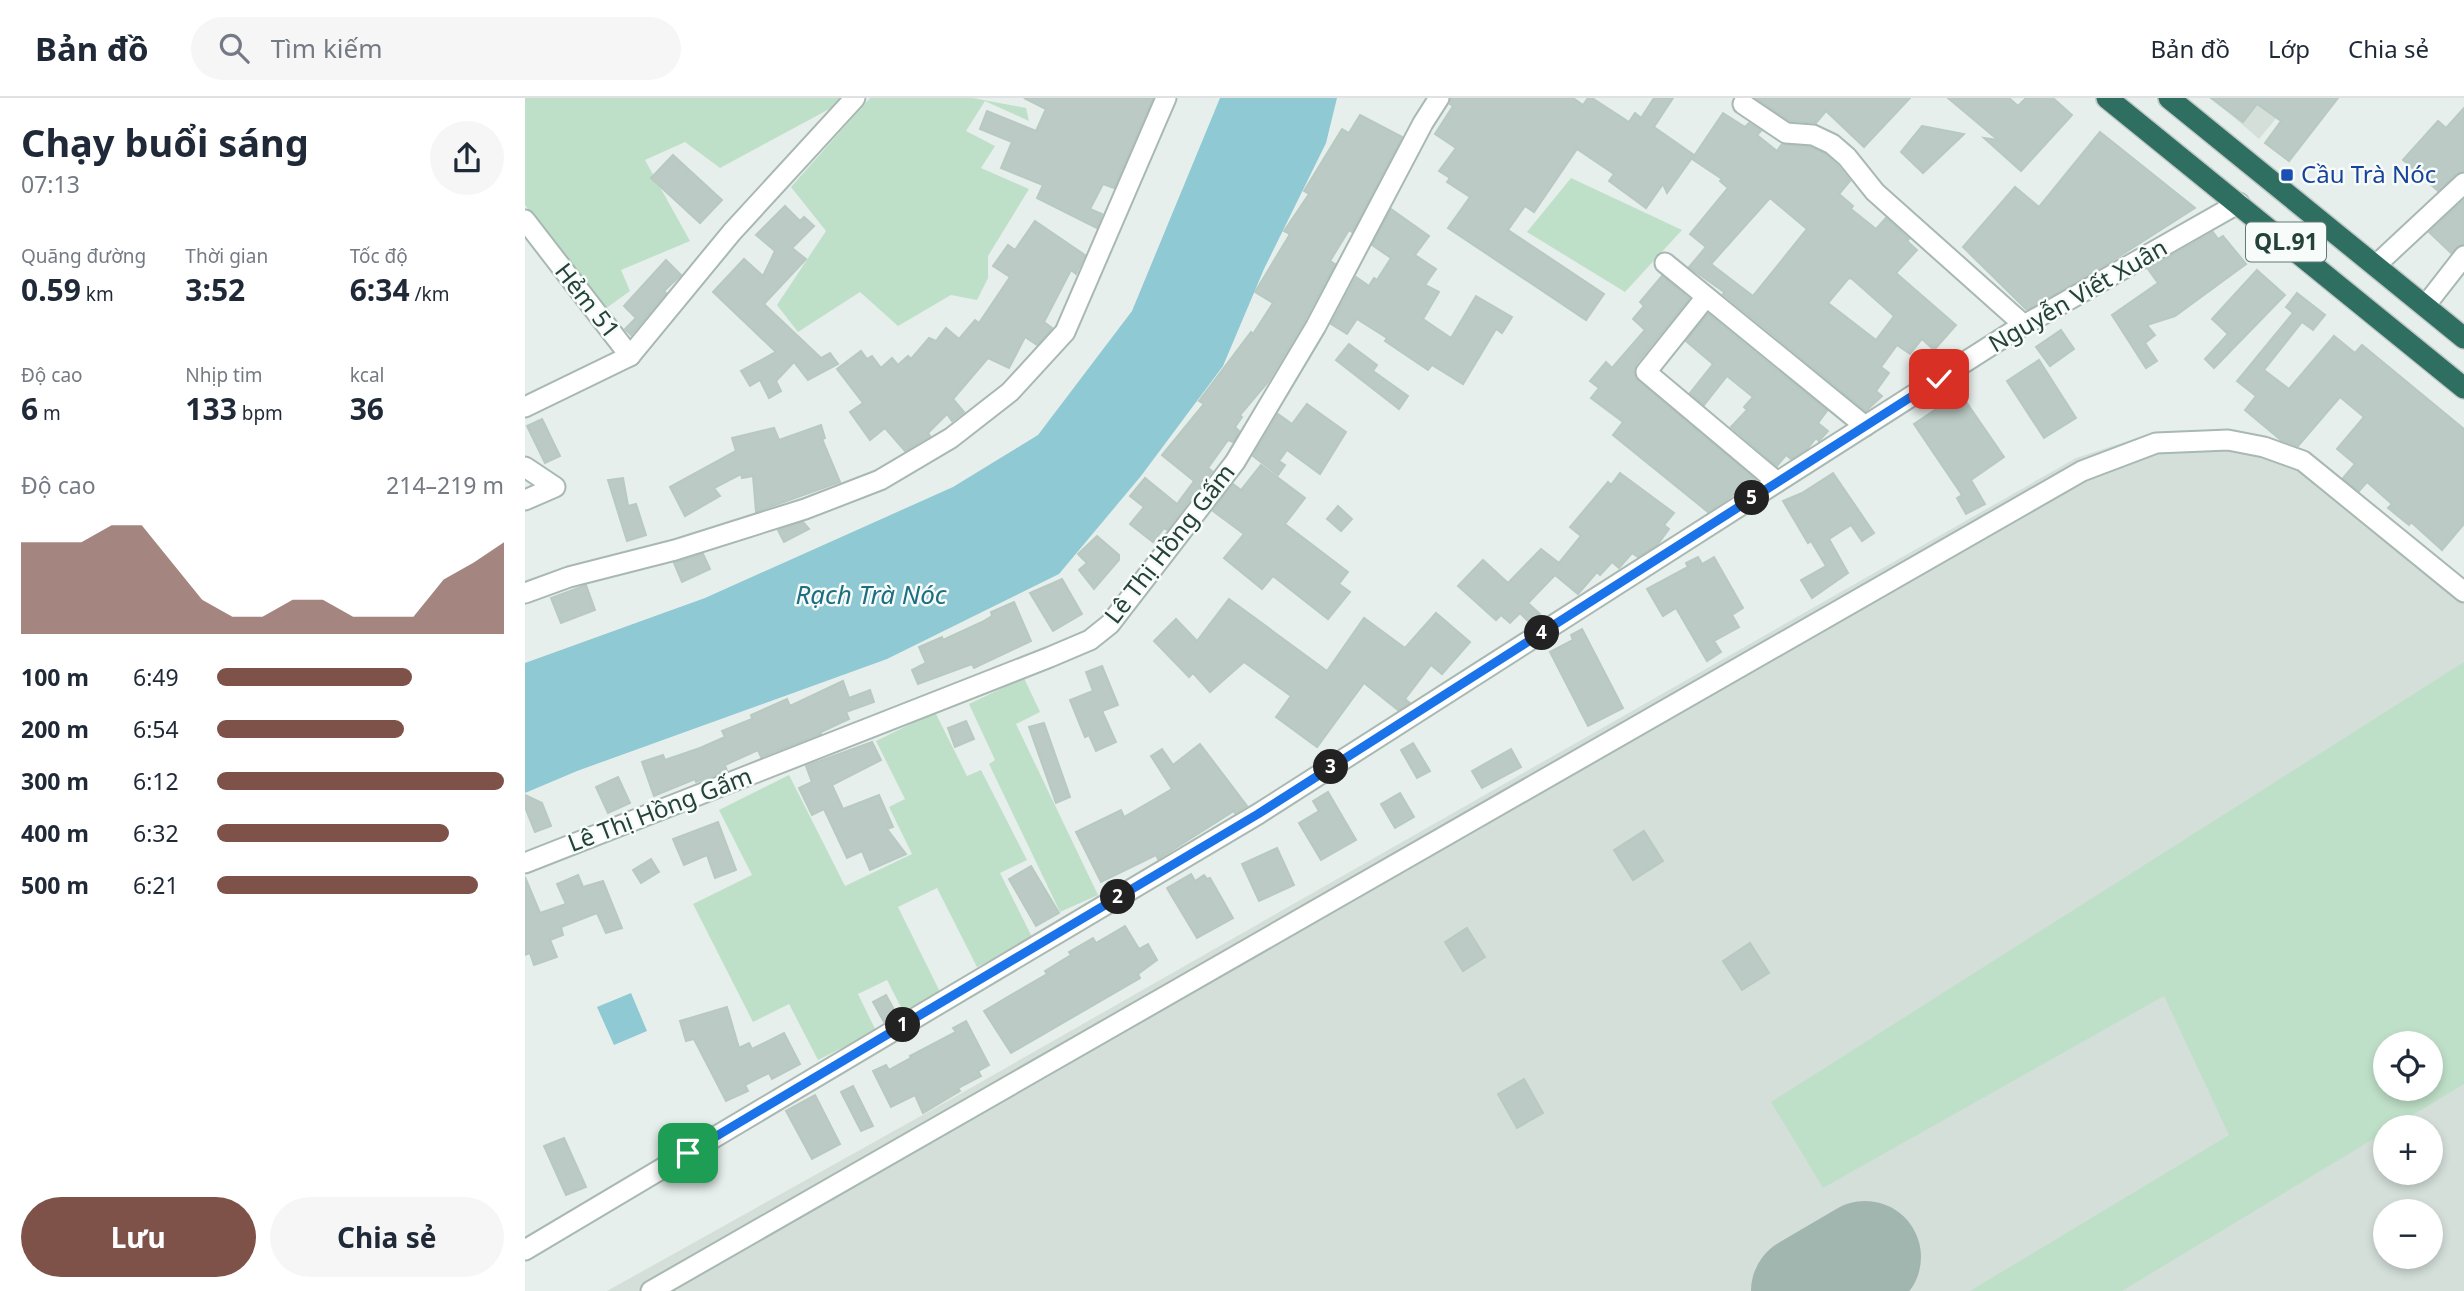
<!DOCTYPE html>
<html lang="vi">
<meta charset="utf-8">
<style>
body{margin:0;font-family:"Noto Sans",sans-serif;background:#f6f6f7;color:#1f2937;height:100vh;display:flex;flex-direction:column;font-size:26px;white-space:nowrap}
*{box-sizing:border-box;margin:0}
p{font-size:23px;color:#747a83}
.icon{flex:none;width:38px;height:38px;fill:none;stroke:currentColor;stroke-width:2;stroke-linecap:round;stroke-linejoin:round}
.map{position:relative;flex:1;overflow:hidden}
.sheet{display:flex;flex-direction:column;background:#fff;width:525px}
.sheet>*{flex:none}
.tools{position:absolute;left:1848px;top:933px;display:grid;gap:14px}
.tools a{display:grid;place-items:center;width:70px;height:70px;border-radius:50%;background:#fff;box-shadow:0 4px 10px #0003;font-size:35px}
.pin{position:absolute;display:grid;place-items:center;width:60px;height:60px;color:#fff;margin:-30px;border-radius:14px;box-shadow:0 4px 10px #0006}
.km{position:absolute;width:35px;height:35px;margin:-18px;border-radius:50%;background:#222;color:#fff;font-size:19px;line-height:35px;text-align:center}
.round{display:grid;place-items:center;flex:none;width:74px;height:74px;border-radius:37px;background:#f6f6f7}
.summary{display:flex;align-items:center;justify-content:space-between;height:119px;padding:0 21px}
h1{font-size:38px;font-weight:700;line-height:52px}
.metrics{display:grid;grid-template-columns:repeat(3,1fr);gap:10px;height:119px;padding:7px 21px}
.metrics div{display:grid;align-content:center}
.metrics b{font-size:30px;font-weight:700}
.metrics small{font-size:19px;font-weight:400}
.metrics p{font-size:19px}
.chart{height:196px;padding:14px 21px}
.chart p{display:flex;justify-content:space-between}
.chart svg{width:100%;height:126px;margin-top:7px;fill:#7f5249;opacity:.7}
.action{display:flex;gap:14px;margin-top:auto;padding:14px 21px}
.action a{flex:1;height:80px;border-radius:42px;background:#7f5249;color:#fff;font-size:28px;font-weight:700;line-height:80px;text-align:center}
.action a+a{background:#f6f6f7;color:#1f2937}
ul{padding:0 21px;list-style:none;font-size:23px}
li{display:grid;grid-template-columns:112px 84px 1fr;align-items:center;height:52px}
li i{height:18px;border-radius:9px;background:#7f5249}
header{display:flex;align-items:center;gap:42px;box-sizing:border-box;height:98px;padding:0 35px;background:#fff;border-bottom:2px solid #e0e1e3}
header strong{font-size:33px}
nav{display:flex;gap:38px;margin-inline-start:auto;font-size:24px}
.search{width:490px;height:63px;background:#f6f6f7;display:flex;align-items:center;gap:18px;box-sizing:border-box;padding:0 24px;border-radius:38px;color:#747a83;font-size:26px}
main{display:flex;flex:1;min-height:0}
.map>svg:first-child{display:block}
.built{fill:#d4dfda;fill-rule:evenodd}
.green{fill:#bfe0c8;fill-rule:evenodd}
.water{fill:#8ec9d4}
.lines{fill:none;stroke-linecap:round;stroke-linejoin:round}
.taxiway{stroke:#a2b6b0;stroke-width:46}
.runway{stroke:#a2b6b0;stroke-width:112}
.building{fill:#bbcac4;stroke:#b8c9c2;stroke-width:2;fill-rule:evenodd}
.minor-casing{stroke:#a8b8b2;stroke-width:23}
.highway-casing{stroke:#c2cac8;stroke-width:24}
.minor{stroke:#fff;stroke-width:19}
.highway{stroke:#2f6f62;stroke-width:21}
.route-casing{stroke:#fff;stroke-width:14}
.route{stroke:#1a73e8;stroke-width:9}
.transit-dot{fill:#1a4fb4;stroke:#f7fbf9;stroke-width:2.5}
.labels{text-anchor:middle;stroke-width:5;stroke-linejoin:round;paint-order:stroke}
.shield{fill:#f7fbf9;stroke:#637a73;stroke-width:2}
.shield-label{font-size:23px;font-weight:bold;fill:#24423a}
.transit-label{font-size:24px;fill:#164399;stroke:#f7fbf9;text-anchor:start}
.street-label{font-size:24px;fill:#24423a;stroke:#f7fbf9}
.water-label{font-size:26px;font-style:italic;fill:#1c6f80;stroke:#f7fbf9}
</style>
<header>
<strong>Bản đồ</strong>
<div class="search"><svg class="icon" aria-label="search" viewBox="0 0 24 24"><circle cx="10" cy="10" r="6"/><path d="M15 15l6 6"/></svg>Tìm kiếm</div>
<nav><a>Bản đồ</a><a>Lớp</a><a>Chia sẻ</a></nav>
</header>
<main>
<section class="sheet">
<div class="summary"><div><h1>Chạy buổi sáng</h1><p>07:13</p></div><a class="round"><svg class="icon" aria-label="share" viewBox="0 0 24 24"><path d="M12 15V3M7 8l5-5 5 5M5 13v7h14v-7"/></svg></a></div>
<div class="metrics">
<div><p>Quãng đường</p><b>0.59<small> km</small></b></div>
<div><p>Thời gian</p><b>3:52</b></div>
<div><p>Tốc độ</p><b>6:34<small> /km</small></b></div>
</div>
<div class="metrics">
<div><p>Độ cao</p><b>6<small> m</small></b></div>
<div><p>Nhịp tim</p><b>133<small> bpm</small></b></div>
<div><p>kcal</p><b>36</b></div>
</div>
<div class="chart"><p><span>Độ cao</span>214–219 m</p>
<svg viewBox="0 0 160 44" preserveAspectRatio="none"><path d="M0 44V12L10 12L20 12L30 6L40 6L50 19L60 32L70 38L80 38L90 32L100 32L110 38L120 38L130 38L140 25L150 19L160 12V44z"/></svg>
</div>
<ul>
<li><b>100 m</b>6:49<i style="width:68%"></i></li>
<li><b>200 m</b>6:54<i style="width:65%"></i></li>
<li><b>300 m</b>6:12<i style="width:100%"></i></li>
<li><b>400 m</b>6:32<i style="width:81%"></i></li>
<li><b>500 m</b>6:21<i style="width:91%"></i></li>
</ul>
<div class="action"><a>Lưu</a><a>Chia sẻ</a></div>
</section>
<div class="map">
<svg width="1939" height="1193" viewBox="0 0 1939 1193">
<rect width="100%" height="100%" fill="#e6efeb"/>
<g class="built">
<polygon points="1686,0 1768,0 1734,41"/>
<path d="M1667 332 1719 335 1782 358 1939 483V1193H82L421 1004 1551 360 1615 339ZM1860 945H1906V990H1860ZM1860 1029H1906V1074H1860ZM1860 1113H1906V1158H1860Z"/>
</g>
<g class="green">
<polygon points="0,0 315,0 310,8 195,70 160,44 120,62 165,143 96,172 105,193 80,211 0,107"/>
<polygon points="345,0 448,0 501,10 504,23 460,3 441,33 470,48 456,70 504,91 463,158 463,180 452,202 426,197 373,228 335,194 273,234 252,207 301,133 266,89"/>
<polygon points="1046,80 1157,132 1100,194 1002,134"/>
<path d="M1939 564V986L1868 1029H1860V1034L1597 1193H1445L1704 1037 1639 898 1298 1090 1246 1004ZM1860 945H1906V990H1860Z"/>
<polygon points="499,580 515,614 491,626 573,797 535,814 464,666 470,662 444,606"/>
<polygon points="410,614 442,678 456,672 502,762 475,775 508,841 452,869 412,790 373,809 415,894 378,913 362,882 333,896 351,933 293,962 264,906 228,924 168,806 227,777 194,712 264,677 320,788 387,756 364,709 380,701 351,643"/>
</g>
<g class="water">
<polygon points="695,0 812,0 801,45 739,171 698,268 616,378 534,476 362,561 52,673 0,695 0,565 180,500 428,389 513,337 607,213"/>
<polygon points="106,895 122,933 89,947 72,909"/>
</g>
<g class="lines">
<polyline class="taxiway" points="1285,1191 1289,1193"/>
<polyline class="runway" points="1282,1193 1340,1159"/>
</g>
<g class="building">
<polygon points="499,0 628,0 589,90 578,86 565,111 577,116 572,130 512,100 518,87 476,70 487,44 455,31 462,13 511,33 521,11"/>
<polygon points="926,0 1048,0 1058,7 1063,0 1067,0 1104,24 1110,15 1116,20 1129,0 1148,0 1129,29 1169,57 1142,95 1138,86 1121,110 1084,83 1089,76 1052,51 1009,114 1000,108 983,132 1079,196 1061,222 923,130 945,99 922,84 925,80 914,73 931,50 910,36 928,8 925,6"/>
<polygon points="1231,0 1385,0 1339,49 1301,13 1291,25 1265,23"/>
<polygon points="1423,0 1484,0 1493,8 1501,0 1528,0 1547,17 1496,73 1459,40 1473,42"/>
<polygon points="1686,0 1813,0 1764,63 1740,45 1756,23 1732,6 1718,24"/>
<polygon points="1939,10 1939,73 1931,76 1913,93 1878,62 1913,23 1921,30"/>
<path d="M1198 15 1220 29 1224 25 1236 33 1232 37 1252 53 1257 46 1285 49 1300 56 1313 68 1325 83 1314 96 1328 108 1326 111 1351 131 1361 120 1384 141 1382 143 1392 152 1371 175 1431 227 1409 252 1397 241 1385 256 1372 247 1356 269 1364 275 1351 293 1357 298 1341 313 1198 196 1199 194 1164 169 1181 149 1165 136 1203 90 1195 83 1197 81 1167 61ZM1245 100 1282 131 1228 198 1186 166ZM1326 180 1369 218 1351 242 1303 205 1323 181Z"/>
<polygon points="835,17 877,39 827,134 824,132 805,163 810,166 780,222 743,284 715,317 717,319 710,329 714,333 708,344 703,342 683,370 687,373 642,432 639,430 628,444 605,426 619,409 605,398 620,380 652,406 669,383 637,357 679,306 674,303 726,234 728,236 748,205 730,194 765,136 759,133 784,96 779,93 817,31 824,35"/>
<polygon points="1397,28 1439,36 1398,75 1376,54"/>
<polygon points="1575,34 1670,110 1579,168 1502,212 1438,149 1490,89 1514,109"/>
<polygon points="148,57 197,102 175,125 126,80"/>
<polygon points="1939,102 1939,146 1926,155 1904,134"/>
<polygon points="260,108 275,123 279,119 289,128 267,150 281,161 239,206 296,260 305,255 313,266 283,282 269,264 251,283 256,293 244,300 235,282 225,288 216,273 251,254 188,194 219,161 238,178 250,153 231,137"/>
<polygon points="866,111 904,138 890,157 911,171 900,187 914,194 898,221 926,240 951,198 987,219 977,235 971,231 938,286 907,267 903,272 860,243 862,240 832,221 822,236 806,226 831,179 844,188 849,180 852,182 866,160 847,147"/>
<polygon points="510,123 560,157 551,176 546,172 519,224 527,230 512,247 500,239 484,270 463,260 428,301 439,314 427,323 422,316 403,335 405,338 380,353 360,330 345,342 325,314 338,305 312,271 336,253 342,261 347,258 356,270 367,260 373,267 383,258 386,261 404,240 411,243 421,230 434,241 450,222 454,225 485,179 468,168 483,147 490,152"/>
<polygon points="1688,134 1693,141 1698,138 1721,166 1650,218 1622,227 1630,237 1620,245 1632,263 1621,270 1587,217 1633,185 1623,171"/>
<polygon points="141,162 156,177 139,193 141,195 106,237 100,231 111,220 99,208"/>
<polygon points="1732,172 1760,197 1689,270 1680,261 1703,236 1687,221"/>
<polygon points="1137,178 1164,201 1111,266 1110,279 1231,382 1183,414 1088,337 1098,324 1066,300 1074,290 1065,283 1081,264 1087,270 1120,232 1108,221 1119,208 1115,204"/>
<polygon points="1772,195 1800,217 1788,232 1777,224 1739,272 1764,291 1809,238 1830,255 1837,247 1939,331 1939,426 1917,452 1886,424 1884,427 1863,410 1867,406 1842,384 1834,393 1818,380 1830,366 1812,351 1839,319 1815,299 1773,348 1756,342 1720,312 1731,298 1712,283 1768,215 1761,209"/>
<polygon points="1183,216 1302,313 1293,325 1303,333 1294,343 1291,340 1283,350 1266,361 1261,357 1252,368 1206,329 1222,312 1219,309 1228,299 1202,278 1179,307 1165,295 1188,266 1161,243"/>
<polygon points="1536,232 1549,251 1525,268 1511,249"/>
<polygon points="824,246 852,267 848,273 883,298 874,311 811,262"/>
<polygon points="1514,262 1551,320 1519,340 1482,283"/>
<polygon points="1435,295 1479,359 1446,382 1460,406 1441,416 1432,400 1437,397 1389,326"/>
<polygon points="782,306 821,334 795,376 762,352 754,363 760,367 753,377 728,358 753,316 767,326"/>
<polygon points="17,321 35,358 20,365 2,328"/>
<polygon points="296,327 300,340 297,341 315,384 231,414 228,378 217,380 216,376 189,390 195,398 160,418 145,389 211,353 207,340 249,330 254,342"/>
<polygon points="736,367 780,400 760,426 823,474 814,486 825,494 803,521 748,478 737,491 699,460 719,436 688,413 708,386 716,392"/>
<polygon points="1095,375 1149,415 1139,427 1144,431 1133,446 1113,459 1107,455 1094,470 1087,464 1075,477 1072,474 1053,496 1030,477 1003,505 1015,516 1006,526 995,515 985,525 976,517 971,522 933,488 958,462 983,485 1016,451 1034,465 1056,438 1045,429 1083,384 1086,387"/>
<polygon points="1308,375 1349,435 1337,443 1326,427 1304,441 1323,475 1287,500 1276,482 1301,468 1286,443 1283,445 1258,403 1277,395"/>
<polygon points="98,380 103,408 111,406 121,437 102,443 83,382"/>
<polygon points="813,408 827,421 816,433 802,421"/>
<polygon points="278,424 284,431 259,444 253,432"/>
<polygon points="572,438 594,457 594,462 569,491 554,472 562,465 553,456"/>
<polygon points="178,456 185,471 157,484 149,465"/>
<polygon points="1173,459 1177,466 1189,459 1218,510 1207,517 1214,529 1189,543 1196,554 1182,563 1151,510 1138,518 1122,491 1163,469 1161,465"/>
<polygon points="537,481 557,516 528,533 505,495"/>
<polygon points="61,487 70,512 36,525 26,500"/>
<polygon points="704,501 802,573 839,520 880,550 911,515 945,544 917,576 906,567 880,601 885,605 873,612 839,585 792,649 751,619 766,598 719,564 685,594 668,575 664,579 629,543 651,521 672,543"/>
<polygon points="489,504 506,543 449,570 447,566 393,586 387,572 401,565 394,549 417,539 418,542 457,524 467,518 466,514"/>
<polygon points="1057,531 1098,610 1063,628 1025,554 1048,542 1046,537"/>
<polygon points="577,568 593,607 577,613 591,644 571,653 564,637 560,639 545,602 568,593 561,574"/>
<polygon points="318,583 324,600 345,592 349,604 321,614 324,621 296,634 296,636 236,659 233,652 200,667 202,673 171,684 170,681 129,698 117,664 138,657 140,662 175,650 200,639 197,633 227,621 226,617 262,601 265,608"/>
<polygon points="441,623 449,641 430,649 423,630"/>
<polygon points="519,625 545,699 531,705 504,629"/>
<polygon points="347,644 356,662 307,687 318,711 354,697 368,729 362,731 381,756 345,772 337,753 322,760 299,711 287,717 274,690 287,684 281,668"/>
<polygon points="888,645 905,673 892,680 876,652"/>
<polygon points="675,646 722,708 710,715 709,713 633,761 631,757 576,784 551,734 596,712 599,719 647,691 626,658 637,651 648,667"/>
<polygon points="986,651 996,669 957,690 947,673"/>
<polygon points="93,679 105,705 83,715 71,689"/>
<polygon points="803,694 831,742 796,762 774,725 794,713 788,703"/>
<polygon points="875,695 889,719 870,730 856,706"/>
<polygon points="0,697 17,705 26,728 10,734 0,709"/>
<polygon points="193,724 211,772 190,780 182,757 159,767 148,741"/>
<polygon points="1119,733 1138,763 1108,782 1089,752"/>
<polygon points="752,750 769,787 734,803 717,766"/>
<polygon points="126,761 134,774 116,785 108,772"/>
<polygon points="506,768 534,815 511,828 484,781"/>
<polygon points="666,776 670,783 679,777 682,781 685,780 708,820 672,840 642,790"/>
<polygon points="53,777 58,789 78,783 97,830 81,835 72,815 36,829 38,837 25,842 32,859 9,867 5,855 0,857 0,779 15,815 41,806 32,786"/>
<polygon points="600,828 614,851 623,846 632,862 613,876 615,880 486,955 459,913 522,876 520,873 546,857 544,854 568,840 571,845"/>
<polygon points="942,830 960,859 938,873 920,844"/>
<polygon points="1225,845 1244,875 1217,892 1198,863"/>
<polygon points="361,897 372,917 359,924 348,904"/>
<polygon points="202,909 214,950 224,945 227,951 259,935 275,966 247,981 244,975 220,987 223,993 201,1003 169,941 161,943 155,923"/>
<polygon points="441,923 464,967 453,973 456,978 433,990 435,993 398,1015 390,997 366,1009 348,973 361,967 364,972 386,960 385,958 431,934 428,930"/>
<polygon points="999,981 1018,1015 992,1030 973,996"/>
<polygon points="328,988 348,1028 336,1033 316,994"/>
<polygon points="290,997 315,1046 287,1061 261,1013"/>
<polygon points="39,1040 61,1089 41,1097 19,1048"/>
</g>
<g class="lines">
<defs>
<g id="minor">
<polyline points="1218,6 1261,35 1288,37 1307,46 1322,59 1350,94 1499,227"/>
<polyline points="0,122 105,258 0,309"/>
<polyline points="1140,165 1340,328"/>
<polyline points="1851,167 1939,85"/>
<polyline points="1181,199 1121,274 1252,384"/>
<polyline points="1900,208 1939,158"/>
<polyline points="105,258 207,134 330,0"/>
<polyline points="0,369 30,389 0,402"/>
<polyline points="0,495 44,479 150,452 280,411 355,382 426,340 485,294 540,234 641,0"/>
<polyline points="0,765 525,559 565,542 585,526 710,364 791,228 898,25 914,0"/>
<polyline points="0,1152 733,716 1487,234 1714,105"/>
<polyline points="126,1193 1557,373 1631,345 1703,342 1739,349 1778,363 1939,494"/>
</g>
<g id="highway">
<polyline points="1582,0 1939,290"/>
<polyline points="1644,0 1939,240"/>
</g>
</defs>
<use href="#minor" class="minor-casing"/>
<use href="#highway" class="highway-casing"/>
<use href="#minor" class="minor"/>
<use href="#highway" class="highway"/>
</g>
<g class="lines">
<defs>
<polyline id="route" points="163,1055 733,716 1414,281"/>
</defs>
<use href="#route" class="route-casing"/>
<use href="#route" class="route"/>
</g>
<rect class="transit-dot" x="1755" y="70" width="14" height="14" rx="3.5"/>
<g class="labels">
<rect class="shield" x="1721" y="124.5" width="80" height="39" rx="5"/>
<g class="shield-label">
<text x="1761" y="152">QL.91</text>
</g>
<g class="transit-label">
<text x="1776" y="85">Cầu Trà Nóc</text>
</g>
<g class="street-label">
<text transform="translate(1553 198) rotate(-30)" y="8">Nguyễn Viết Xuân</text>
<text transform="translate(62 203) rotate(52)" y="8">Hẻm 51</text>
<text transform="translate(645 446) rotate(-52)" y="8">Lê Thị Hồng Gấm</text>
<text transform="translate(135 712) rotate(-21)" y="8">Lê Thị Hồng Gấm</text>
</g>
<g class="water-label">
<text x="346" y="506">Rạch Trà Nóc</text>
</g>
</g>
</svg>
<div class="tools">
<a><svg class="icon" aria-label="locate" viewBox="0 0 24 24"><circle cx="12" cy="12" r="6"/><path d="M12 2v4M12 18v4M2 12h4M18 12h4"/></svg></a>
<a>+</a>
<a>−</a>
</div>
<div class="pin" style="left:163px;top:1055px;background:#1e9e55"><svg class="icon" aria-label="arrive" viewBox="0 0 24 24"><path d="M6 21V4h12l-3 4 3 4H6"/></svg></div>
<div class="pin" style="left:1414px;top:281px;background:#d93025"><svg class="icon" aria-label="check" viewBox="0 0 24 24"><path d="M5 12l5 5 9-10"/></svg></div>
<b class="km" style="left:378px;top:927px">1</b>
<b class="km" style="left:593px;top:799px">2</b>
<b class="km" style="left:806px;top:669px">3</b>
<b class="km" style="left:1017px;top:535px">4</b>
<b class="km" style="left:1227px;top:400px">5</b>
</div>
</main>
